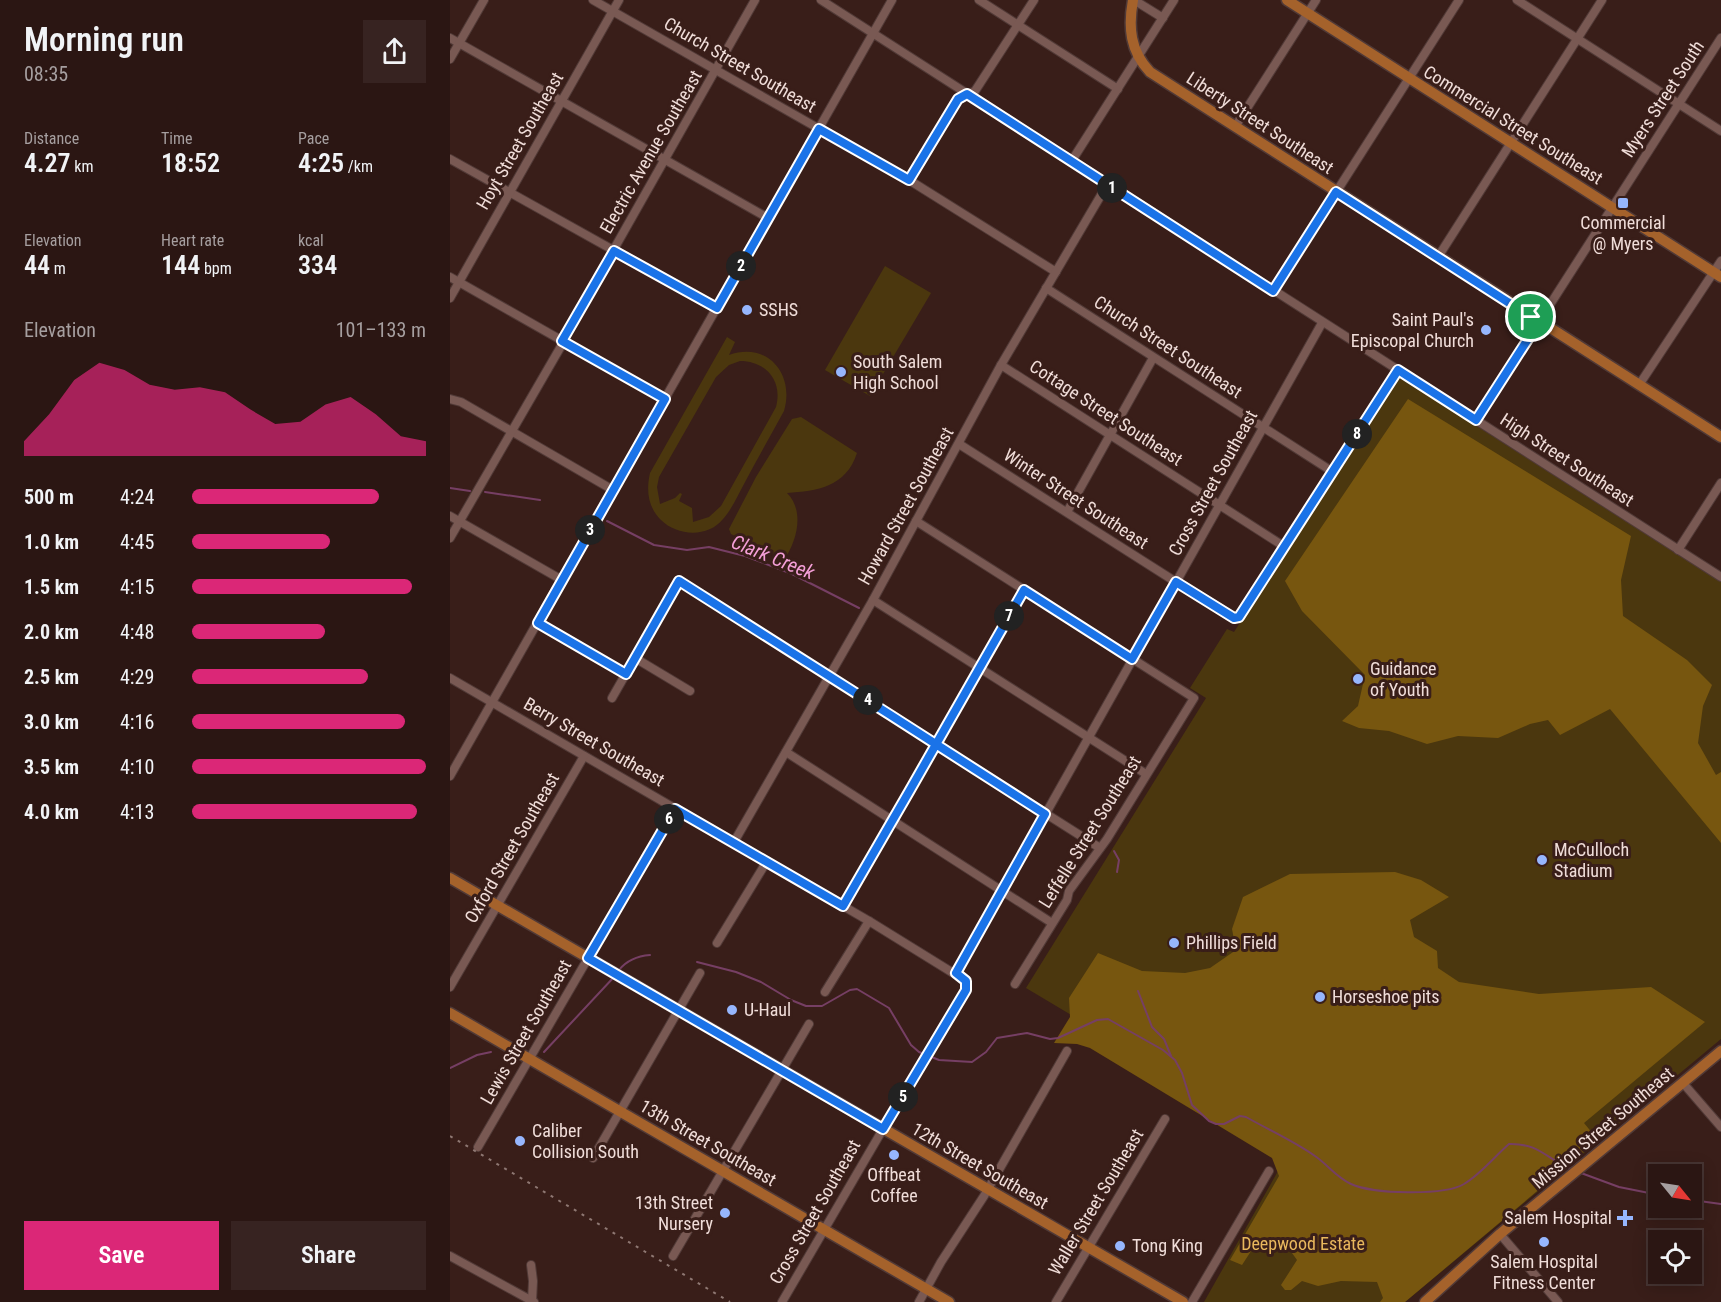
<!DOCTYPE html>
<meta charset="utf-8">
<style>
body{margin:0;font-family:"Roboto Condensed",sans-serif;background:#372321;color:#f1f3f6;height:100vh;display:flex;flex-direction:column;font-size:22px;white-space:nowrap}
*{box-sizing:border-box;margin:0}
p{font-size:20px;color:#a69fa0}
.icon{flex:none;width:33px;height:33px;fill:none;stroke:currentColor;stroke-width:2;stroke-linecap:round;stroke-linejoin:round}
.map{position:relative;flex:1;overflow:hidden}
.sheet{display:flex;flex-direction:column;background:#2b1613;width:450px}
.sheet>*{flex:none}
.needle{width:39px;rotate:120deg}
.tools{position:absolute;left:1198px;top:1164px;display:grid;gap:12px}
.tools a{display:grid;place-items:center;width:54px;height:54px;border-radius:0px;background:#2b1613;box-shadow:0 3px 15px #0003,0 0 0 2px #473533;font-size:30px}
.pin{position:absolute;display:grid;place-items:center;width:51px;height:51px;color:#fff;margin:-26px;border:3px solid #fff;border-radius:50%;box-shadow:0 2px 6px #0007}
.km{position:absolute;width:30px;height:30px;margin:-15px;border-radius:50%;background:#222;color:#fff;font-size:16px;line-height:30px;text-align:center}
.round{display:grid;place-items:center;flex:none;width:63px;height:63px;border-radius:0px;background:#372321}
.overview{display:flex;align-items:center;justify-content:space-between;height:102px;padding:0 24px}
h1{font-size:33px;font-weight:600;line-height:45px}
.metrics{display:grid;grid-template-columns:repeat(3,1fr);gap:9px;height:102px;padding:6px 24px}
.metrics div{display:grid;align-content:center}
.metrics b{font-size:26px;font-weight:600}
.metrics small{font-size:16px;font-weight:400}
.metrics p{font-size:16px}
.chart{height:168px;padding:12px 24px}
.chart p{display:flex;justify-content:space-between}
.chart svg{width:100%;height:108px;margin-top:6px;fill:#db2777;opacity:.7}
.primary-button{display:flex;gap:12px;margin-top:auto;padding:12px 24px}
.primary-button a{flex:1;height:69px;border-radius:0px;background:#db2777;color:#fff;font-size:24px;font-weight:600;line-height:69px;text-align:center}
.primary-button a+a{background:#372321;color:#f1f3f6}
ul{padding:0 24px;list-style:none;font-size:20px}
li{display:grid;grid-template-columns:96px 72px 1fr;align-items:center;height:45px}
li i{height:15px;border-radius:8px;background:#db2777}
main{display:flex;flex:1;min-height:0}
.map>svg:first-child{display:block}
.green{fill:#4b370e;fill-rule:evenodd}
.forest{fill:#77560f}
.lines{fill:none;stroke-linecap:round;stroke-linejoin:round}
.stream{stroke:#763f64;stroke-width:2}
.minor-casing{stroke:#513a37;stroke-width:10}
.major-casing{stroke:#513a37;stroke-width:13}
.minor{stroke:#795953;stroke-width:8}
.major{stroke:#a5622b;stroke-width:10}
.rail{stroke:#8e7772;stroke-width:2;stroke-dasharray:3 6;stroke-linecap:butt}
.route-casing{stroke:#fff;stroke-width:12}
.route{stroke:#1a73e8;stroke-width:8}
.poi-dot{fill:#96b6fd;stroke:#391e19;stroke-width:2}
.labels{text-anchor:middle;stroke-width:6;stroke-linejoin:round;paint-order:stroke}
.street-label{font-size:18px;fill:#f0ddd9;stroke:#391e19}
.poi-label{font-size:18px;fill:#f0ddd9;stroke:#391e19;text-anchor:start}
.park-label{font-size:18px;fill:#e9b85d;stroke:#391e19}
.water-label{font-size:20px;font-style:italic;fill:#f49fd7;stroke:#391e19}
</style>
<main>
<section class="sheet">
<div class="overview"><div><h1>Morning run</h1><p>08:35</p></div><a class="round"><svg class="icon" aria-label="share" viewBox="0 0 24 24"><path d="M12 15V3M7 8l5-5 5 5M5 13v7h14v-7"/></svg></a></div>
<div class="metrics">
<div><p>Distance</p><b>4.27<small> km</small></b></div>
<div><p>Time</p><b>18:52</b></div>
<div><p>Pace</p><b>4:25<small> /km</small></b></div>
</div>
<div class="metrics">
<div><p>Elevation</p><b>44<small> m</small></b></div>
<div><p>Heart rate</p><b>144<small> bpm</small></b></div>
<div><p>kcal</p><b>334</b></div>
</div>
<div class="chart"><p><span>Elevation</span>101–133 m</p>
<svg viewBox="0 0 160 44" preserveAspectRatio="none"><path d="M0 44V38L10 27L20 13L30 6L40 9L50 15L60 17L70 16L80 18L90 25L100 31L110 30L120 23L130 20L140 27L150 36L160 38V44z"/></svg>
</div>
<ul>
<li><b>500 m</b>4:24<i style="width:80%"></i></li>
<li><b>1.0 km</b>4:45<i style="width:59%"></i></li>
<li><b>1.5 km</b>4:15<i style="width:94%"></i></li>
<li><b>2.0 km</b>4:48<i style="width:57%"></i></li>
<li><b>2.5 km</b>4:29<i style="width:75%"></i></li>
<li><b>3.0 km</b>4:16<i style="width:91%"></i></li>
<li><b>3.5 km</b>4:10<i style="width:100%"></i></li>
<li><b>4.0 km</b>4:13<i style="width:96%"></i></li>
</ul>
<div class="primary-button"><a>Save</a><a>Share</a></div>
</section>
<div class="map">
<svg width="1271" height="1302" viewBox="0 0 1271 1302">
<rect width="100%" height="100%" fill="#391e19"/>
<g class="green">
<polygon points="435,266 481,293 420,396 375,370"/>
<path d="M277 337 285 342 279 355C317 341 345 374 334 411 321 435 307 459 294 484 288 495 282 509 273 519 258 538 227 536 211 520 198 507 196 491 200 473ZM290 361C316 361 333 381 326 407L271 506 259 517 243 522 242 508 229 501 232 494 230 493 225 498 210 504 207 487 209 477 266 377 279 365Z"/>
<polygon points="950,379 958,382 1271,582 1271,1039 955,1302 754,1302 832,1164 633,1022 576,988 756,698 740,688 777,629 784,632 944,382"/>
<path d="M351 417 407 453C396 487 367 491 337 493 355 511 347 541 334 560L281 534 279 529 306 477 342 419Z"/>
</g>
<g class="forest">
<polygon points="958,399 1181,536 1171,580 1173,616 1237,660 1262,685 1253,706 1248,743 1266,775 1271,772 1271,843 1160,709 1110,735 1098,720 1080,724 1048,738 1008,736 977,744 939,731 909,728 892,721 908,706 915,675 852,611 835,581"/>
<polygon points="945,872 971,880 999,897 960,920 964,937 987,951 988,968 1009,982 1089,994 1201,987 1255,1022 1134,1123 1148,1140 955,1302 930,1302 933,1298 927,1282 891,1281 868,1286 852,1281 841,1290 835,1290 831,1285 847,1260 837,1246 823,1239 805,1245 792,1265 780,1260 829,1176 822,1158 640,1048 627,1044 604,1043 620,1017 619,998 648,953 692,971 735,973 760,968 786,950 782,929 793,897 840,874"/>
</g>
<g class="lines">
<g class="stream">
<polyline points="0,488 20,491"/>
<polyline points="35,492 90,500"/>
<polyline points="157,521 204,545 237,550 259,547 295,556 342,574 409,608"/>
<polyline points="664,851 669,860 667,872"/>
<path d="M247 962 286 972 311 982 341 1000 356 1006H372L400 990 407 989 439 1008 461 1045 469 1052 489 1060 522 1062 536 1052 547 1038 577 1033 600 1039 608 1038 647 1020 658 1019 713 1050 725 1060 732 1073 742 1105 759 1121 766 1124H774L790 1116 796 1117C819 1130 844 1141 865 1156 878 1165 886 1177 901 1184 922 1194 994 1196 1014 1184 1031 1174 1044 1157 1059 1144 1090 1143 1097 1160 1123 1170"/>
<path d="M169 970C177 960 187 956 200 955"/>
<polyline points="688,991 702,1027 714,1039 721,1056"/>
<polyline points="94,1052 164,977"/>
<polyline points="0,1068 27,1055 41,1052"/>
<polyline points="1131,1173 1169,1187 1209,1195"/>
<polyline points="1242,1200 1271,1204"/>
</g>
<defs>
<g id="minor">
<polyline points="143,0 459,180 606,272"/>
<polyline points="371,0 1271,577"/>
<polyline points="529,0 668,89"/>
<polyline points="684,0 713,18"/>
<polyline points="1067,0 1271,131"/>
<polyline points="0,38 318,218"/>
<polyline points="0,59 34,0"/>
<polyline points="785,127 866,0"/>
<polyline points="0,159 267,308"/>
<polyline points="621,162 724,0"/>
<polyline points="459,180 508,99 525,91 584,0"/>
<polyline points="988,257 1152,0"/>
<polyline points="0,277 215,399"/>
<polyline points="596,288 883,472"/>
<polyline points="823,291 1009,0"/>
<polyline points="0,298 169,0"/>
<polyline points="551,365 835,547"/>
<polyline points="1189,385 1271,261"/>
<polyline points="0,399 11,402 163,490"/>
<polyline points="1026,420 1271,38"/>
<polyline points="509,444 726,582 786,618 791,615 948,371"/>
<polyline points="617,512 703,358"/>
<polyline points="0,516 112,580"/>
<polyline points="466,521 744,698 657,839 619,891 617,900 565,984"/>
<polyline points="0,538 110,348 117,332 305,0"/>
<polyline points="1228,550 1271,483"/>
<polyline points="423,600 696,774"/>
<polyline points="88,623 176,674"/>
<polyline points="185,658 240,691"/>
<polyline points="0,678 419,921 516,981 516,990 514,995 433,1129 332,1302"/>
<polyline points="162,698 229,581 650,848"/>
<polyline points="336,752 602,923"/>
<polyline points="0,776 442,0"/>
<polyline points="284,842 423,600 551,365 657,185"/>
<polyline points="393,906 574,590"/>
<polyline points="267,943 317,861"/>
<polyline points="506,973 872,323"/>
<polyline points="0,987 134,756"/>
<polyline points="375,992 419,921"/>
<polyline points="1233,1083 1271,1127"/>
<polyline points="28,1147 225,809"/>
<polyline points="143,1158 250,973"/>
<polyline points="1050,1234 1108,1302"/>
<polyline points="0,1256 84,1302"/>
<polyline points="223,1256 359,1024"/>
<polyline points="81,1265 83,1281 82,1301"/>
<polyline points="469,1302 491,1262 534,1196 617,1051"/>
<polyline points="606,1302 715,1119"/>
<polyline points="742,1302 819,1171"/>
</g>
<g id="major">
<path d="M683 0C678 27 680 51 700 72L1271 437"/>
<polyline points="837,0 1271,277"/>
<polyline points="0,878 733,1302"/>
<polyline points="0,1013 499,1302"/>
<polyline points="975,1302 1050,1234 1271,1051"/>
</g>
</defs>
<use href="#minor" class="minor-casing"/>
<use href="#major" class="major-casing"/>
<use href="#minor" class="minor"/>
<use href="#major" class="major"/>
<polyline class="rail" points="0,1136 280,1302"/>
</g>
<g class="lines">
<defs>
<path id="route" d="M1081 317 886 192 823 291 517 94 508 99 459 180 369 129 267 308 164 251 112 341 215 399 88 623 176 674 229 581C352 658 473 736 595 814L506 973 516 981V990L433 1129 138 958 225 809 393 906C454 801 514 696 574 590L682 659 726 582 784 618 789 617 948 370 1026 420 1089 322 1081 317"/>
</defs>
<use href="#route" class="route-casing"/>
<use href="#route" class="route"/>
</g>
<g class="poi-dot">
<rect x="1167" y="197" width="12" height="12" rx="3"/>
<circle cx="297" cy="310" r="6"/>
<circle cx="1036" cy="330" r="6"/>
<circle cx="391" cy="372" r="6"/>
<circle cx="908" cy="679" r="6"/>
<circle cx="1092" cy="860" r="6"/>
<circle cx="724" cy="943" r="6"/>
<circle cx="870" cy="997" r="6"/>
<circle cx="282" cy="1010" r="6"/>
<circle cx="70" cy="1141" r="6"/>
<circle cx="444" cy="1155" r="6"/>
<circle cx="275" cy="1213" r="6"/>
<path d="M1172 1209h6v6h6v6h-6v6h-6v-6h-6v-6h6z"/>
<circle cx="1094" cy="1242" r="6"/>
<circle cx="670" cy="1246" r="6"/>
</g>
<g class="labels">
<g class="street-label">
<text transform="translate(290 65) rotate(30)" y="6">Church Street Southeast</text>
<text transform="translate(1213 99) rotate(-57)" y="6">Myers Street South</text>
<text transform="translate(810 123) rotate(33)" y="6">Liberty Street Southeast</text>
<text transform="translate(1063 125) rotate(32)" y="6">Commercial Street Southeast</text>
<text transform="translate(70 141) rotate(-60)" y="6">Hoyt Street Southeast</text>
<text transform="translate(201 152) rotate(-60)" y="6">Electric Avenue Southeast</text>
<text transform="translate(718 347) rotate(33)" y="6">Church Street Southeast</text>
<text transform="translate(656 413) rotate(33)" y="6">Cottage Street Southeast</text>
<text transform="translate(1117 460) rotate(33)" y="6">High Street Southeast</text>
<text transform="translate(763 483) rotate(-61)" y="6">Cross Street Southeast</text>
<text transform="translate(626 499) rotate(33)" y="6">Winter Street Southeast</text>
<text transform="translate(456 506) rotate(-61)" y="6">Howard Street Southeast</text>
<text transform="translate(144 742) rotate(30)" y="6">Berry Street Southeast</text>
<text transform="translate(640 832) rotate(-58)" y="6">Leffelle Street Southeast</text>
<text transform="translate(62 848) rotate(-60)" y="6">Oxford Street Southeast</text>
<text transform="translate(76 1032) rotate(-60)" y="6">Lewis Street Southeast</text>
<text transform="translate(1153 1128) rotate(-40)" y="6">Mission Street Southeast</text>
<text transform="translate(258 1143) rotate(30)" y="6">13th Street Southeast</text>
<text transform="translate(530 1166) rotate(30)" y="6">12th Street Southeast</text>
<text transform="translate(646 1202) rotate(-59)" y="6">Waller Street Southeast</text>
<text transform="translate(365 1212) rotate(-60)" y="6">Cross Street Southeast</text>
</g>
<g class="poi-label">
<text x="1173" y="229" text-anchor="middle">Commercial<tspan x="1173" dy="21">@ Myers</tspan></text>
<text x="309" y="316">SSHS</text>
<text x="1024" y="326" text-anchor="end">Saint Paul's<tspan x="1024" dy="21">Episcopal Church</tspan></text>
<text x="403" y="368">South Salem<tspan x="403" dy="21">High School</tspan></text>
<text x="920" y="675">Guidance<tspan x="920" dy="21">of Youth</tspan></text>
<text x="1104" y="856">McCulloch<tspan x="1104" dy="21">Stadium</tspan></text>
<text x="736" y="949">Phillips Field</text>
<text x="882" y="1003">Horseshoe pits</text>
<text x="294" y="1016">U-Haul</text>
<text x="82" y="1137">Caliber<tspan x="82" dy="21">Collision South</tspan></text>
<text x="444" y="1181" text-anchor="middle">Offbeat<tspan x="444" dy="21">Coffee</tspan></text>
<text x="263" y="1209" text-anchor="end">13th Street<tspan x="263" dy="21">Nursery</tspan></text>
<text x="1162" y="1224" text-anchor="end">Salem Hospital</text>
<text x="682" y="1252">Tong King</text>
<text x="1094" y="1268" text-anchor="middle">Salem Hospital<tspan x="1094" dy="21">Fitness Center</tspan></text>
</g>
<g class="park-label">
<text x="853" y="1250">Deepwood Estate</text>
</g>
<g class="water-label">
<text transform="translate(323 557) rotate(22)" y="7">Clark Creek</text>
</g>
</g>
</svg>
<div class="tools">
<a><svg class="needle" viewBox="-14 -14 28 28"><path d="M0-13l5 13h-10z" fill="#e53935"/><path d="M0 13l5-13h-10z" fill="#a69fa0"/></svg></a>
<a><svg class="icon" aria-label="locate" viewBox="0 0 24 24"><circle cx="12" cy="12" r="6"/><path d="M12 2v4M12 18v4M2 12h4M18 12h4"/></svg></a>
</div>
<div class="pin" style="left:1081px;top:317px;background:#1e9e55"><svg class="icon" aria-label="arrive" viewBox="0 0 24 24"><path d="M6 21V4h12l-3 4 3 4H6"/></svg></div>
<b class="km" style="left:662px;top:188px">1</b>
<b class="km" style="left:291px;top:266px">2</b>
<b class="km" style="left:140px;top:530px">3</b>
<b class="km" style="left:418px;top:700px">4</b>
<b class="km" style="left:453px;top:1097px">5</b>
<b class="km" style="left:219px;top:819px">6</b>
<b class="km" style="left:559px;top:616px">7</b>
<b class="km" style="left:907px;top:434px">8</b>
</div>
</main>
